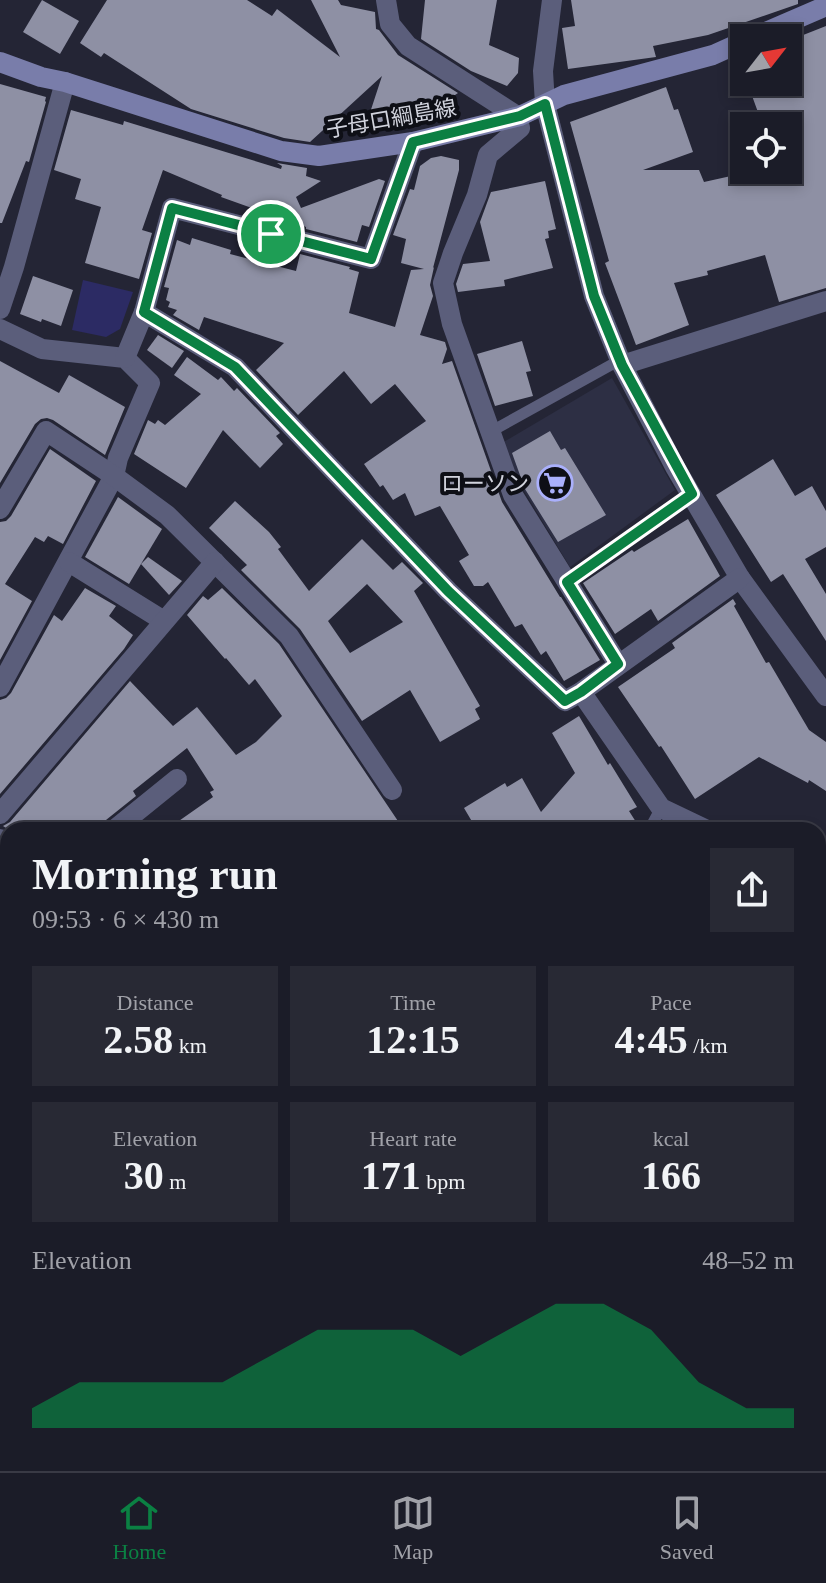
<!DOCTYPE html>
<meta charset="utf-8">
<style>
body{margin:0;font-family:"Times New Roman","Noto Sans JP",serif;background:#282934;color:#f1f3f6;height:100vh;display:flex;flex-direction:column;font-size:30px;white-space:nowrap}
*{box-sizing:border-box;margin:0}
p{font-size:26px;color:#a0a1a8}
.icon{flex:none;width:44px;height:44px;fill:none;stroke:currentColor;stroke-width:2;stroke-linecap:round;stroke-linejoin:round}
.map{position:relative;flex:1;overflow:hidden}
.details{position:absolute;left:0px;top:822px;width:826px;height:650px;display:flex;flex-direction:column;background:#1b1c28;border-radius:24px 24px 0 0;box-shadow:0 4px 12px #0003,0 0 0 2px #393a45}
.details>*{flex:none}
.needle{width:52px;rotate:59deg}
.tools{position:absolute;left:730px;top:24px;display:grid;gap:16px}
.tools a{display:grid;place-items:center;width:72px;height:72px;border-radius:0px;background:#1b1c28;box-shadow:0 4px 12px #0003,0 0 0 2px #393a45;font-size:40px}
.pin{position:absolute;display:grid;place-items:center;width:68px;height:68px;color:#fff;margin:-34px;border:4px solid #fff;border-radius:50%;box-shadow:0 2px 8px #0007}
.round{display:grid;place-items:center;flex:none;width:84px;height:84px;border-radius:0px;background:#282934}
.head{display:flex;align-items:center;justify-content:space-between;height:136px;padding:0 32px}
h1{font-size:44px;font-weight:800;line-height:60px}
.figures{display:grid;grid-template-columns:repeat(3,1fr);gap:12px;height:136px;padding:8px 32px}
.figures div{display:grid;align-content:center;border-radius:0px;background:#282934;text-align:center}
.figures b{font-size:40px;font-weight:800}
.figures small{font-size:22px;font-weight:400}
.figures p{font-size:22px}
.chart{height:224px;padding:16px 32px}
.chart p{display:flex;justify-content:space-between}
.chart svg{width:100%;height:144px;margin-top:8px;fill:#0b8043;opacity:.7}
.menu{display:flex;justify-content:space-around;align-items:center;height:112px;border-top:2px solid #393a45;background:#1b1c28;font-size:22px;color:#a0a1a8}
.menu a{display:grid;justify-items:center;gap:4px}
.menu .on{color:#0b8043}
.map>svg:first-child{display:block}
.built{fill:#2d2f44}
.green{fill:#2c2b64}
.building{fill:#8e90a4;fill-rule:evenodd}
.lines{fill:none;stroke-linecap:round;stroke-linejoin:round}
.lane{stroke:#5b5e7b;stroke-width:11}
.street{stroke:#5b5e7b;stroke-width:20}
.secondary{stroke:#797daa;stroke-width:20}
.route-casing{stroke:#fff;stroke-width:16}
.route{stroke:#0b8043;stroke-width:10}
.labels{text-anchor:middle;stroke-width:8;stroke-linejoin:round;paint-order:stroke}
.street-label{font-size:22px;fill:#d1d3dd;stroke:#0e0f16}
.poi-label{font-size:22px;fill:#d1d3dd;stroke:#0e0f16;text-anchor:end}
</style>
<div class="map">
<svg width="826" height="1471" viewBox="0 0 826 1471">
<rect width="100%" height="100%" fill="#242535"/>
<g class="built">
<polygon points="612,378 675,490 570,567 506,461 502,443"/>
<polygon points="826,1124 826,1471 680,1471 673,1464 818,1464 818,1140"/>
</g>
<polygon class="green" points="83,280 133,292 120,329 106,337 72,330"/>
<g class="building">
<polygon points="42,0 79,21 60,54 23,32"/>
<polygon points="107,0 247,0 272,16 277,9 340,57 311,0 338,0 341,5 375,12 376,29 379,30 398,55 458,93 431,111 423,99 400,117 396,112 363,134 382,76 310,142 284,138 191,109 104,53 101,57 80,43"/>
<polygon points="425,0 497,0 489,45 519,58 518,73 507,86 471,71 421,39"/>
<polygon points="571,0 798,0 798,4 708,35 653,46 656,57 568,69 562,28 575,26"/>
<polygon points="826,26 826,288 779,302 765,255 707,271 708,275 674,283 689,325 636,345 605,263 609,261 570,122 666,87 674,110 678,109 693,152 643,170 699,170 704,182 758,170 788,170 788,126 763,126 747,82 788,82 788,41"/>
<polygon points="0,84 46,97 45,101 46,102 29,162 26,161 2,223 0,223"/>
<polygon points="71,110 123,125 124,121 281,169 282,166 277,163 307,168 306,176 321,181 296,197 301,208 379,179 385,181 369,227 362,225 357,242 306,229 306,227 261,209 260,211 221,197 222,195 163,170 142,230 152,233 139,279 85,263 101,207 75,199 81,179 54,170"/>
<polygon points="441,156 459,160 459,170 433,268 434,267 430,285 433,296 420,335 445,342 447,349 442,364 452,361 502,502 560,597 561,597 600,660 564,681 546,651 541,655 522,624 515,627 488,582 483,586 474,586 459,561 469,555 440,506 415,516 405,493 393,500 383,485 380,487 364,464 426,421 395,384 371,404 344,371 298,415 256,370 284,343 204,317 199,330 173,315 177,310 168,307 170,302 166,300 169,288 164,287 177,240 190,245 192,238 231,250 230,254 296,271 300,254 350,267 349,269 359,272 349,313 395,327 411,270 424,269 401,263 406,239 393,235 410,189 414,190 420,166 431,158"/>
<polygon points="545,181 556,229 548,231 549,238 545,239 553,268 504,280 505,286 458,292 456,284 463,264 490,261 480,222 491,192"/>
<polygon points="33,276 73,290 61,326 42,319 41,322 20,314"/>
<polygon points="158,335 184,351 172,368 147,350"/>
<polygon points="522,341 531,371 526,372 533,396 495,406 477,354"/>
<polygon points="187,357 218,380 221,377 234,391 237,388 280,433 276,436 283,444 260,468 223,430 186,488 134,454 148,420 155,424 158,420 165,425 201,394 174,375"/>
<polygon points="0,361 59,393 69,375 125,407 105,455 53,420 47,418 41,419 35,424 0,483"/>
<polygon points="550,431 561,450 565,448 606,515 558,542 525,489 512,453"/>
<polygon points="50,449 96,481 63,544 48,536 44,542 35,537 5,584 32,601 0,660 0,522 6,521 11,516"/>
<polygon points="773,459 795,496 812,486 826,511 826,547 805,559 826,594 826,641 783,574 771,582 716,495"/>
<polygon points="118,497 162,529 129,584 85,557"/>
<path d="M235 501 269 532 281 547 278 549 309 591 362 539 393 570 402 562 423 583 414 591 480 706 475 709 480 719 440 742 410 690 362 721 300 629 241 570 247 565 209 528ZM367 584 403 622 350 653 328 621Z"/>
<polygon points="688,519 720,576 658,621 651,609 615,634 583,583 632,550 634,552"/>
<polygon points="148,557 182,581 169,595 141,564"/>
<polygon points="85,588 116,606 109,616 133,635 124,649 0,794 0,700 6,698 11,693 54,615 62,621"/>
<polygon points="222,588 279,644 404,830 166,830 213,797 210,792 214,790 187,748 133,791 136,796 106,820 98,830 9,830 3,826 10,822 130,681 173,726 197,707 236,755 256,742 282,716 255,679 249,685 226,658 225,659 187,615 203,596 208,600"/>
<polygon points="733,599 736,604 734,606 766,663 769,662 809,730 826,742 826,791 809,780 808,783 759,757 695,799 661,746 659,747 618,687 675,648 672,643"/>
<polygon points="579,716 608,765 610,763 637,807 629,811 636,822 623,830 477,830 464,808 505,783 507,787 522,778 541,812 575,773 552,733"/>
</g>
<g class="lines">
<g class="lane">
<polyline points="490,432 620,360"/>
<polyline points="567,582 692,494"/>
<polyline points="649,830 661,808"/>
<polyline points="0,1094 8,1082"/>
</g>
<g class="street">
<polyline points="386,0 390,24 408,46 517,116 520,128 488,155 477,195 453,253 443,283 452,324 513,495 618,664"/>
<polyline points="552,0 543,71 545,104 594,296 622,365 675,467 740,578 826,696"/>
<polyline points="413,142 371,259 172,208 144,312 235,367 448,591 565,701 581,692 740,578"/>
<polyline points="0,309 14,267 65,82"/>
<polyline points="0,329 42,349 125,358 150,383 118,458 114,476 0,687"/>
<polyline points="125,358 144,312"/>
<polyline points="622,365 826,301"/>
<polyline points="0,509 46,431 114,476 167,515 289,636 392,790"/>
<polyline points="69,562 164,621"/>
<polyline points="581,692 661,808 707,830"/>
<polyline points="0,814 215,562"/>
<polyline points="114,830 177,779"/>
<polyline points="0,839 8,847"/>
<polyline points="818,884 826,887"/>
<polyline points="0,976 8,964"/>
<polyline points="0,1137 8,1139"/>
<polyline points="0,1186 8,1176"/>
<polyline points="624,1464 630,1471"/>
</g>
<g class="secondary">
<polyline points="752,38 826,6"/>
<polyline points="0,62 41,77 65,82 281,151 319,156 413,142 520,116 564,95 713,55 744,41"/>
<polyline points="818,1044 826,1021"/>
<polyline points="514,1471 518,1464"/>
</g>
</g>
<g class="lines">
<defs>
<polygon id="route" points="545,104 594,296 622,365 692,494 567,582 618,664 581,692 565,701 448,591 235,367 144,312 172,208 371,259 413,142 520,116"/>
</defs>
<use href="#route" class="route-casing"/>
<use href="#route" class="route"/>
</g>
<defs>
<symbol id="supermarket-ring" viewBox="-11 -11 22 22"><circle r="9.5" fill="#0e0f16" stroke="#aab0fc" stroke-width="1.5"/><path d="M-6-5.5h2.5l.6 2H6L4.5 2H-2.5L-4.4-4H-6ZM-1.5 3.2a1.3 1.3 0 1 0 .1 0ZM3 3.2a1.3 1.3 0 1 0 .1 0Z" fill="#aab0fc"/></symbol>
</defs>
<g fill-rule="evenodd">
<use href="#supermarket-ring" x="535" y="463" width="40" height="40"/>
</g>
<g class="labels">
<g class="street-label">
<text transform="translate(391 118) rotate(-10)" y="8">子母口綱島線</text>
</g>
<g class="poi-label">
<text x="529" y="491">ローソン</text>
</g>
</g>
</svg>
<div class="tools">
<a><svg class="needle" viewBox="-14 -14 28 28"><path d="M0-13l5 13h-10z" fill="#e53935"/><path d="M0 13l5-13h-10z" fill="#a0a1a8"/></svg></a>
<a><svg class="icon" aria-label="locate" viewBox="0 0 24 24"><circle cx="12" cy="12" r="6"/><path d="M12 2v4M12 18v4M2 12h4M18 12h4"/></svg></a>
</div>
<div class="pin" style="left:271px;top:234px;background:#1e9e55"><svg class="icon" aria-label="arrive" viewBox="0 0 24 24"><path d="M6 21V4h12l-3 4 3 4H6"/></svg></div>
<section class="details">
<div class="head"><div><h1>Morning run</h1><p>09:53 · 6 × 430 m</p></div><a class="round"><svg class="icon" aria-label="share" viewBox="0 0 24 24"><path d="M12 15V3M7 8l5-5 5 5M5 13v7h14v-7"/></svg></a></div>
<div class="figures">
<div><p>Distance</p><b>2.58<small> km</small></b></div>
<div><p>Time</p><b>12:15</b></div>
<div><p>Pace</p><b>4:45<small> /km</small></b></div>
</div>
<div class="figures">
<div><p>Elevation</p><b>30<small> m</small></b></div>
<div><p>Heart rate</p><b>171<small> bpm</small></b></div>
<div><p>kcal</p><b>166</b></div>
</div>
<div class="chart"><p><span>Elevation</span>48–52 m</p>
<svg viewBox="0 0 160 44" preserveAspectRatio="none"><path d="M0 44V38L10 30L20 30L30 30L40 30L50 22L60 14L70 14L80 14L90 22L100 14L110 6L120 6L130 14L140 30L150 38L160 38V44z"/></svg>
</div>
</section>
</div>
<nav class="menu">
<a class="on"><svg class="icon" aria-label="home" viewBox="0 0 24 24"><path d="M3 11l9-7 9 7M6 9v11h12V9"/></svg>Home</a>
<a><svg class="icon" aria-label="map" viewBox="0 0 24 24"><path d="M3 6l6-2 6 2 6-2v14l-6 2-6-2-6 2zM9 4v14M15 6v14"/></svg>Map</a>
<a><svg class="icon" aria-label="saved" viewBox="0 0 24 24"><path d="M7 4h10v16l-5-4-5 4z"/></svg>Saved</a>
</nav>
